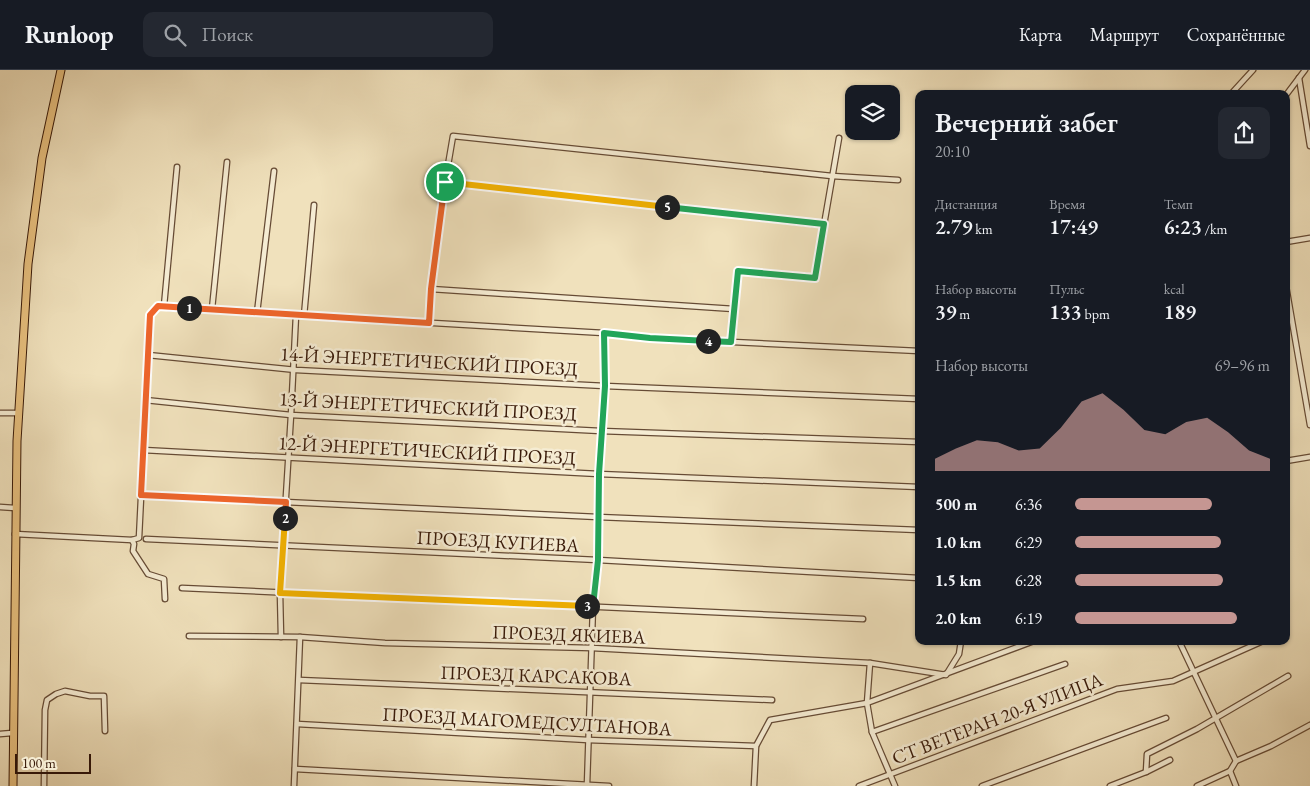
<!DOCTYPE html>
<html lang="ru">
<meta charset="utf-8">
<style>
body{margin:0;font-family:"EB Garamond",serif;background:#242831;color:#f1f3f6;height:100vh;display:flex;flex-direction:column;font-size:19px;white-space:nowrap}
*{box-sizing:border-box;margin:0}
p{font-size:16px;color:#9ea1a6}
.icon{flex:none;width:28px;height:28px;fill:none;stroke:currentColor;stroke-width:2;stroke-linecap:round;stroke-linejoin:round}
.map{position:relative;flex:1;overflow:hidden}
.drawer{position:absolute;left:915px;top:20px;width:375px;height:555px;display:flex;flex-direction:column;background:#171b24;border-radius:10px;box-shadow:0 1px 4px #0004}
.drawer>*{flex:none}
.controls{position:absolute;left:845px;top:15px;display:grid;gap:10px}
.controls a{display:grid;place-items:center;width:55px;height:55px;border-radius:10px;background:#171b24;box-shadow:0 1px 4px #0004;font-size:25px}
.scale{position:absolute;left:15px;bottom:12px;width:76px;box-sizing:border-box;padding-left:5px;border:2px solid #381908;border-top:0;font-size:14px;line-height:18px;white-space:nowrap;color:#381908;-webkit-text-stroke:4px #f5ecd3;paint-order:stroke}
.pin{position:absolute;display:grid;place-items:center;width:42px;height:42px;color:#fff;margin:-21px;border:2px solid #fff;border-radius:50%;box-shadow:0 1px 5px #0007}
.km{position:absolute;width:25px;height:25px;margin:-12px;border-radius:50%;background:#222;color:#fff;font-size:14px;line-height:25px;text-align:center}
.round{display:grid;place-items:center;flex:none;width:52px;height:52px;border-radius:10px;background:#242831}
.head{display:flex;align-items:center;justify-content:space-between;height:85px;padding:0 20px}
h1{font-size:28px;font-weight:600;line-height:38px}
.figures{display:grid;grid-template-columns:repeat(3,1fr);gap:8px;height:85px;padding:5px 20px}
.figures div{display:grid;align-content:center}
.figures b{font-size:21px;font-weight:600}
.figures small{font-size:14px;font-weight:400}
.figures p{font-size:14px}
.chart{height:140px;padding:10px 20px}
.chart p{display:flex;justify-content:space-between}
.chart svg{width:100%;height:90px;margin-top:5px;fill:#c59692;opacity:.7}
ul{padding:0 20px;list-style:none;font-size:16px}
li{display:grid;grid-template-columns:80px 60px 1fr;align-items:center;height:38px}
li i{height:12px;border-radius:6px;background:#c59692}
header{display:flex;align-items:center;gap:30px;box-sizing:border-box;height:70px;padding:0 25px;background:#171b24;border-bottom:1px solid #363941}
header strong{font-size:24px}
nav{display:flex;gap:28px;margin-inline-start:auto;font-size:18px}
.search{width:350px;height:45px;background:#242831;display:flex;align-items:center;gap:12px;box-sizing:border-box;padding:0 18px;border-radius:10px;color:#9ea1a6;font-size:19px}
.map>svg:first-child{display:block}
.lines{fill:none;stroke-linecap:round;stroke-linejoin:round}
.minor-casing{stroke:#664b35;stroke-width:7}
.trunk-casing{stroke:#381908;stroke-width:9}
.minor{stroke:#f5ecd3;stroke-width:4.5}
.trunk{stroke:#e8c07e;stroke-width:7}
.split-1-casing{stroke:#fff;stroke-width:10}
.split-2-casing{stroke:#fff;stroke-width:10}
.split-3-casing{stroke:#fff;stroke-width:10}
.split-4-casing{stroke:#fff;stroke-width:10}
.split-5-casing{stroke:#fff;stroke-width:10}
.split-6-casing{stroke:#fff;stroke-width:10}
.split-1{stroke:#f0652b;stroke-width:6}
.split-2{stroke:#f0652b;stroke-width:6}
.split-3{stroke:#f5b400;stroke-width:6}
.split-4{stroke:#22a559;stroke-width:6}
.split-5{stroke:#22a559;stroke-width:6}
.split-6{stroke:#f5b400;stroke-width:6}
.labels{text-anchor:middle;stroke-width:5;stroke-linejoin:round;paint-order:stroke}
.street-label{font-size:19px;fill:#381908;stroke:#f5ecd3}
</style>
<header>
<strong>Runloop</strong>
<div class="search"><svg class="icon" aria-label="search" viewBox="0 0 24 24"><circle cx="10" cy="10" r="6"/><path d="M15 15l6 6"/></svg>Поиск</div>
<nav><a>Карта</a><a>Маршрут</a><a>Сохранённые</a></nav>
</header>
<div class="map">
<svg width="1310" height="716" viewBox="0 0 1310 716">
<rect width="100%" height="100%" fill="#f0e1bc"/>
<filter id="stains"><feTurbulence type="fractalNoise" baseFrequency=".004" numOctaves="4"/><feColorMatrix values="0 0 0 0 .2 0 0 0 0 .09 0 0 0 0 .02 0 0 0 .5 -.17"/></filter>
<radialGradient id="worn" r=".72"><stop offset=".6" stop-color="#630" stop-opacity="0"/><stop offset="1" stop-color="#630" stop-opacity=".3"/></radialGradient>
<g class="lines">
<defs>
<g id="minor">
<polyline points="1299,8 1310,76"/>
<polyline points="1231,24 1253,0"/>
<polyline points="1286,25 1305,0"/>
<polyline points="445,112 824,155"/>
<polyline points="1286,172 1310,168"/>
<polyline points="1286,216 1310,355"/>
<polyline points="431,219 734,239"/>
<polyline points="164,236 177,97"/>
<polyline points="212,239 227,92"/>
<polyline points="257,243 274,101"/>
<polyline points="304,246 314,135"/>
<path d="M429 253C433 190 442 128 453 66L832 106 898 110"/>
<polyline points="731,272 738,201 815,207 839,68"/>
<polyline points="148,285 296,300 605,316 919,329"/>
<polyline points="145,330 291,345 601,361 919,372"/>
<polyline points="0,343 18,343"/>
<polyline points="143,380 599,404 919,417"/>
<polyline points="1286,391 1310,387"/>
<polyline points="141,425 598,447 919,460"/>
<polyline points="0,437 15,438"/>
<polyline points="15,464 132,470 139,468 150,245 158,237 604,263 650,268 919,281"/>
<polyline points="146,469 598,490 919,508"/>
<polyline points="132,470 134,474 133,481 148,504 164,509 165,529"/>
<polyline points="182,518 863,549"/>
<polyline points="189,566 300,567 385,573 592,578 870,593 946,605 959,584 961,571"/>
<polyline points="281,567 280,523 291,345 296,245"/>
<polyline points="1179,571 1236,691 1230,701 1197,716"/>
<polyline points="870,593 867,633 872,662 895,716"/>
<polyline points="299,610 772,630"/>
<polyline points="297,654 588,670 756,676"/>
<polyline points="872,662 1065,594"/>
<polyline points="0,664 12,663"/>
<polyline points="1236,691 1271,676 1310,655"/>
<polyline points="295,699 609,716"/>
<polyline points="1230,701 1236,716"/>
<polyline points="1146,702 1147,684 1197,659 1288,606"/>
<polyline points="587,715 593,536 598,490 599,404 605,316 604,263"/>
<polyline points="44,716 45,640 47,630 56,624 65,621 90,626 104,626 105,661"/>
<polyline points="294,716 300,567"/>
<polyline points="754,716 756,676 770,650 867,633 1034,571"/>
<polyline points="859,716 1117,619 1173,611 1263,571"/>
<polyline points="982,716 1166,648"/>
<polyline points="1110,716 1146,702 1170,690"/>
</g>
<polyline id="trunk" points="13,716 17,371 28,194 42,88 61,0"/>
</defs>
<use href="#minor" class="minor-casing"/>
<use href="#trunk" class="trunk-casing"/>
<use href="#minor" class="minor"/>
<use href="#trunk" class="trunk"/>
</g>
<g class="lines">
<defs>
<polyline id="split-1" points="189,238 429,253 431,219 445,112"/>
<polyline id="split-2" points="189,238 158,236 150,245 141,425 286,432 285,448"/>
<polyline id="split-3" points="285,448 280,523 587,536"/>
<polyline id="split-4" points="587,536 593,536 598,490 599,404 605,316 604,263 650,268 708,271"/>
<polyline id="split-5" points="667,137 824,154 815,208 738,201 731,272 708,271"/>
<polyline id="split-6" points="445,112 667,137"/>
</defs>
<use href="#split-1" class="split-1-casing"/>
<use href="#split-2" class="split-2-casing"/>
<use href="#split-3" class="split-3-casing"/>
<use href="#split-4" class="split-4-casing"/>
<use href="#split-5" class="split-5-casing"/>
<use href="#split-6" class="split-6-casing"/>
<use href="#split-1" class="split-1"/>
<use href="#split-2" class="split-2"/>
<use href="#split-3" class="split-3"/>
<use href="#split-4" class="split-4"/>
<use href="#split-5" class="split-5"/>
<use href="#split-6" class="split-6"/>
</g>
<g class="labels">
<g class="street-label">
<text transform="translate(429 291) rotate(3)" y="7">14-Й ЭНЕРГЕТИЧЕСКИЙ ПРОЕЗД</text>
<text transform="translate(428 336) rotate(3)" y="7">13-Й ЭНЕРГЕТИЧЕСКИЙ ПРОЕЗД</text>
<text transform="translate(427 380) rotate(3)" y="7">12-Й ЭНЕРГЕТИЧЕСКИЙ ПРОЕЗД</text>
<text transform="translate(498 471) rotate(3)" y="7">ПРОЕЗД КУГИЕВА</text>
<text transform="translate(569 564) rotate(2)" y="7">ПРОЕЗД ЯКИЕВА</text>
<text transform="translate(536 605) rotate(2)" y="7">ПРОЕЗД КАРСАКОВА</text>
<text transform="translate(997 648) rotate(-21)" y="7">СТ ВЕТЕРАН 20-Я УЛИЦА</text>
<text transform="translate(527 651) rotate(3)" y="7">ПРОЕЗД МАГОМЕДСУЛТАНОВА</text>
</g>
</g>
<rect width="100%" height="100%" filter="url(#stains)"/>
<rect width="100%" height="100%" fill="url(#worn)"/>
</svg>
<div class="controls">
<a><svg class="icon" aria-label="layers" viewBox="0 0 24 24"><path d="M12 4l9 5-9 5-9-5zM3 14l9 5 9-5"/></svg></a>
</div>
<div class="scale">100 m</div>
<div class="pin" style="left:445px;top:112px;background:#1e9e55"><svg class="icon" aria-label="arrive" viewBox="0 0 24 24"><path d="M6 21V4h12l-3 4 3 4H6"/></svg></div>
<b class="km" style="left:189px;top:238px">1</b>
<b class="km" style="left:285px;top:448px">2</b>
<b class="km" style="left:587px;top:536px">3</b>
<b class="km" style="left:708px;top:271px">4</b>
<b class="km" style="left:667px;top:137px">5</b>
<section class="drawer">
<div class="head"><div><h1>Вечерний забег</h1><p>20:10</p></div><a class="round"><svg class="icon" aria-label="share" viewBox="0 0 24 24"><path d="M12 15V3M7 8l5-5 5 5M5 13v7h14v-7"/></svg></a></div>
<div class="figures">
<div><p>Дистанция</p><b>2.79<small> km</small></b></div>
<div><p>Время</p><b>17:49</b></div>
<div><p>Темп</p><b>6:23<small> /km</small></b></div>
</div>
<div class="figures">
<div><p>Набор высоты</p><b>39<small> m</small></b></div>
<div><p>Пульс</p><b>133<small> bpm</small></b></div>
<div><p>kcal</p><b>189</b></div>
</div>
<div class="chart"><p><span>Набор высоты</span>69–96 m</p>
<svg viewBox="0 0 160 44" preserveAspectRatio="none"><path d="M0 44V38L10 33L20 29L30 30L40 34L50 33L60 23L70 10L80 6L90 14L100 24L110 26L120 20L130 18L140 25L150 34L160 38V44z"/></svg>
</div>
<ul>
<li><b>500 m</b>6:36<i style="width:70%"></i></li>
<li><b>1.0 km</b>6:29<i style="width:75%"></i></li>
<li><b>1.5 km</b>6:28<i style="width:76%"></i></li>
<li><b>2.0 km</b>6:19<i style="width:83%"></i></li>
</ul>
</section>
</div>
